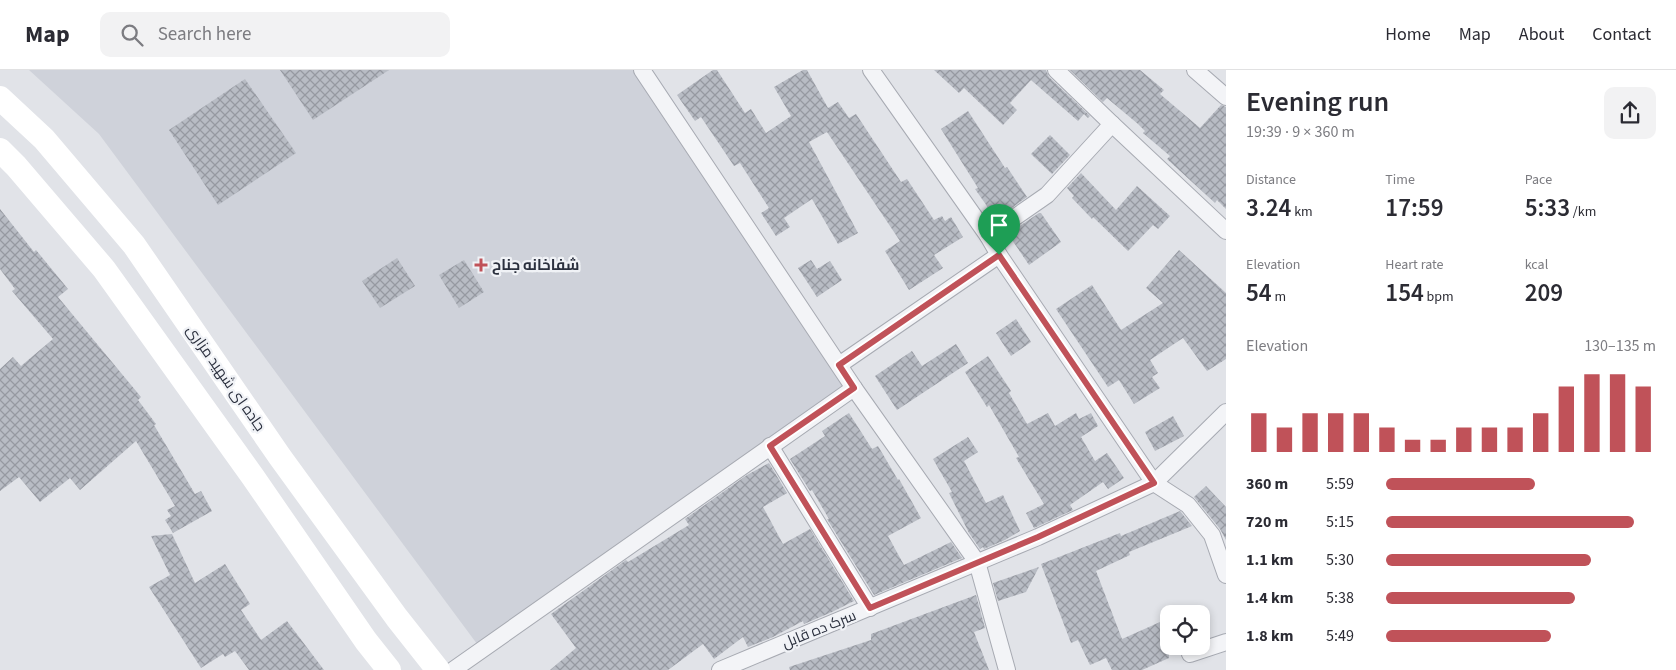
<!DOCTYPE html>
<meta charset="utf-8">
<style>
body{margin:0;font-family:"Source Sans 3",Cairo,sans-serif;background:#f2f2f3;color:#2b2b33;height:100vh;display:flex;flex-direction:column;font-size:19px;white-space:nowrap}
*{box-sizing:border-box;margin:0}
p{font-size:16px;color:#7c7c81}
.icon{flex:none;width:28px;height:28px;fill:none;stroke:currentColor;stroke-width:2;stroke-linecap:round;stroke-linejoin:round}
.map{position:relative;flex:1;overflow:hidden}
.details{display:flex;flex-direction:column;background:#fff;width:450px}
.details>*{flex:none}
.buttons{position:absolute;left:1160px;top:535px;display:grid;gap:10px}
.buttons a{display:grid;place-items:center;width:50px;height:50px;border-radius:10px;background:#fff;box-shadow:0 2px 8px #0003;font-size:25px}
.pin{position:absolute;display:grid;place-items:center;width:42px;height:42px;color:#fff;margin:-51px -21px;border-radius:50% 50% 50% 0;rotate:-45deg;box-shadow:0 0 5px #0007}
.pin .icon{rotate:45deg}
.round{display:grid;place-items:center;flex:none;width:52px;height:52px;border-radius:10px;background:#f2f2f3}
.summary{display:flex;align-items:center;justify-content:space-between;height:85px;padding:0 20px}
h1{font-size:28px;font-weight:600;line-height:38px}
.metrics{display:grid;grid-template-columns:repeat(3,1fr);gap:8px;height:85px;padding:5px 20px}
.metrics div{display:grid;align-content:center}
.metrics b{font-size:25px;font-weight:600}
.metrics small{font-size:14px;font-weight:400}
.metrics p{font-size:14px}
.chart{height:140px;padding:10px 20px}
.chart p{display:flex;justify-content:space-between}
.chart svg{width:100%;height:90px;margin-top:5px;stroke:#c05259;stroke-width:6}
ul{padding:0 20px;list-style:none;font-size:16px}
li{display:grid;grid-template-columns:80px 60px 1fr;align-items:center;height:38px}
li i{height:12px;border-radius:6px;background:#c05259}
header{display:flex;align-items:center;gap:30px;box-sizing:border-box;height:70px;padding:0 25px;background:#fff;border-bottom:1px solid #e1e1e2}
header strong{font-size:24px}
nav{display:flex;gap:28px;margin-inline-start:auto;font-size:18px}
.search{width:350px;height:45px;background:#f2f2f3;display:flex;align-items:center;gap:12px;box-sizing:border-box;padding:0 18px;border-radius:10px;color:#7c7c81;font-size:19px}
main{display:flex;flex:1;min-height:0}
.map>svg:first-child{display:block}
.built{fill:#cfd2da}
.building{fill:url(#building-cross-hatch)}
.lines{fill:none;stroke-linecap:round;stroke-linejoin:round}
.street-casing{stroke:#a7aab2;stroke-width:18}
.street{stroke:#f3f4f7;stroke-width:16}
.secondary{stroke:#fff;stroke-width:24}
.route-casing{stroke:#fff;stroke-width:10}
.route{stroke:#c05259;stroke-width:6}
.poi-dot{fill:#c05259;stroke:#f0f2f6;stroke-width:2}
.labels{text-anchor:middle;stroke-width:4.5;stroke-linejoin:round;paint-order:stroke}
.poi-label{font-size:15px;font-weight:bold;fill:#2b303e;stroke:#f0f2f6;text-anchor:start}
.street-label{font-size:15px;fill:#2b303e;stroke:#f0f2f6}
</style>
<header>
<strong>Map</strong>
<div class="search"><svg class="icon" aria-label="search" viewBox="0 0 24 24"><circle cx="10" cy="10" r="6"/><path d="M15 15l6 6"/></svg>Search here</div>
<nav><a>Home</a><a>Map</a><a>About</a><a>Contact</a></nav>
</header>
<main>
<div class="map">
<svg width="1226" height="600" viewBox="0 0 1226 600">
<defs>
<pattern id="building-cross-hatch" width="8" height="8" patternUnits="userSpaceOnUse" patternTransform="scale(1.25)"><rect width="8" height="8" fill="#b8bcc4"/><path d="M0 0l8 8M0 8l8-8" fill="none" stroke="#9699a1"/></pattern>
</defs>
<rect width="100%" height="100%" fill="#e1e3e8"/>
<polygon class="built" points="29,0 637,0 855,326 483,582 99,64"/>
<g class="building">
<polygon points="280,0 389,0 313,50"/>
<polygon points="713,0 717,0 745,43 751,39 766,63 791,46 774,17 803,0 807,0 828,38 838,32 849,48 856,44 901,112 907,109 934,150 942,146 945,151 951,147 963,167 934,185 943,198 909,220 885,181 900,171 827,62 809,72 858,163 838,174 812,129 784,148 790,157 776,166 761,143 769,138 740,93 734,96 701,47 695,51 677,25"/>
<polygon points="934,0 1046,0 1049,7 1090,46 1088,48 1084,44 1078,51 1031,10 1010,33 1017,40 1003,55 964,18 959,23"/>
<polygon points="1070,0 1140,0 1164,20 1160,24 1200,58 1221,35 1226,37 1226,139 1217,130 1215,133 1167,89 1170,86 1143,63 1145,61 1138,54 1107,28 1103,32"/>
<polygon points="245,9 296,83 218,135 169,60"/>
<polygon points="968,41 1005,98 1007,97 1027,127 996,149 975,119 978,118 941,59"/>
<polygon points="1050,65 1070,85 1052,104 1031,84"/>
<polygon points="1081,103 1116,140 1137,116 1170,146 1158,159 1153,155 1128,181 1093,147 1092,149 1072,128 1074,126 1067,118"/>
<polygon points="0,139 34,182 36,180 68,219 58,227 141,327 138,330 156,354 154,355 195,424 201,421 212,441 173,463 165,450 171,446 167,440 175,436 136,371 80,420 70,408 40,432 19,407 0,421 0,299 13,287 21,296 53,269 12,221 15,219 0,199"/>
<polygon points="1039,143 1041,143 1061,172 1029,195 1008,164"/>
<polygon points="1179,180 1226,223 1226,289 1207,301 1183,268 1150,290 1158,303 1152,307 1160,318 1134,334 1119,310 1108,317 1056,239 1092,215 1121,260 1163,233 1146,218"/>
<polygon points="397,188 415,216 380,238 362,211"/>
<polygon points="464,190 484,222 459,238 439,205"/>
<polygon points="811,190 817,199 830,191 842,210 817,227 798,198"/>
<polygon points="1016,249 1031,272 1011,286 996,263"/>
<polygon points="956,274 968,293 897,340 875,306 912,281 922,296"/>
<polygon points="988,286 1011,321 1009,323 1027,354 1048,343 1055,356 1076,343 1079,349 1091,343 1098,356 1081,367 1095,391 1107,383 1124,408 1108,419 1103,412 1070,435 1073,440 1034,458 1026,443 1044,434 1016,388 1019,387 989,335 987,337 965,302"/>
<polygon points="849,343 872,379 878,376 898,410 899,409 921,448 888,466 904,495 951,472 962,488 874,525 827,449 829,449 812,420 810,421 790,389 825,366 822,361"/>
<polygon points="1173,346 1184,366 1155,381 1145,362"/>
<polygon points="968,367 978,382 964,391 986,433 1003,425 1020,461 1005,470 984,479 983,477 980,479 969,463 949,423 952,422 933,389"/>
<polygon points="769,393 787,423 763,437 783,474 810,459 854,531 832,542 804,554 803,551 773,567 748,577 743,567 714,589 703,574 668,600 550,600 576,578 551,544 626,490 628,492 689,455 685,449 747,405"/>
<polygon points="1206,416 1226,437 1226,470 1220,459 1194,427"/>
<polygon points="1180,441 1192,456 1129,482 1130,485 1096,501 1122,569 1169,548 1169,588 1142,600 1112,600 1106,588 1090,595 1078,570 1071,573 1041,494 1120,463 1121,466"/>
<polygon points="172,464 195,513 225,494 250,534 241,540 261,570 287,551 324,600 249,600 235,581 225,587 223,584 201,598 149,517 170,505 151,466"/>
<polygon points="1039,497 1026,522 998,531 993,513"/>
<polygon points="976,525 985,558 974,562 989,600 790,600 789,597 871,570 871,564"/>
</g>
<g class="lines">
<defs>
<g id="street">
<polyline points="642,0 854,318 977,492 1007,600"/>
<polyline points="871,0 988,166 999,185 1154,413 1188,435 1212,465 1226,505"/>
<polyline points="1056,0 1112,54 1226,161"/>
<polyline points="1195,0 1226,27"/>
<polyline points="988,166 1047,125 1112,54"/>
<polyline points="839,295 999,185"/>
<polyline points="770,376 870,538"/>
<polyline points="1190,584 1226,572"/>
<polyline points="453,600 854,318"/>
<polyline points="720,600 1038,467 1154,413 1226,342"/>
</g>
</defs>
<use href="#street" class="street-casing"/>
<use href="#street" class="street"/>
<g class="secondary">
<polyline points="0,28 44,69 134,175 280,387 397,548 438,600"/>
<polyline points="0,80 16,96 104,199 253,407 366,571 389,600"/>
</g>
</g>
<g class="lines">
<defs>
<polygon id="route" points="999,185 1154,413 1038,467 870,538 770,376 854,318 839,295"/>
</defs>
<use href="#route" class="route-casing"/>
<use href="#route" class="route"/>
</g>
<path class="poi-dot" d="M478.5 187.5h5v5h5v5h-5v5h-5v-5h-5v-5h5z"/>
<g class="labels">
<g class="poi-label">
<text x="492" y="200">شفاخانه جناح</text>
</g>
<g class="street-label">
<text transform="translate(226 308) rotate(55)" y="5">جاده ای شهید مزاری</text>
<text transform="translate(819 559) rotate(-22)" y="5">سرک ده قابل</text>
</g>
</g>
</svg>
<div class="buttons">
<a><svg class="icon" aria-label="locate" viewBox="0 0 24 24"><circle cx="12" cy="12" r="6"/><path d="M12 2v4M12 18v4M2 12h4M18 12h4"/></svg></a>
</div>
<div class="pin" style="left:999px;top:185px;background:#1e9e55"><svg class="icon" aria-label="arrive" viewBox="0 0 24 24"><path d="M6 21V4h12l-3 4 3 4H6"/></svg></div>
</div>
<section class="details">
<div class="summary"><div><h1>Evening run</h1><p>19:39 · 9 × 360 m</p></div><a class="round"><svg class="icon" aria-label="share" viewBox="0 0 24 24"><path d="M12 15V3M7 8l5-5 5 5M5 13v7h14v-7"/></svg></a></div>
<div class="metrics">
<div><p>Distance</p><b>3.24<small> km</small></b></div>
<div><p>Time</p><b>17:59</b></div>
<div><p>Pace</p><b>5:33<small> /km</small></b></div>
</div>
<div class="metrics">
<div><p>Elevation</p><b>54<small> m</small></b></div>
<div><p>Heart rate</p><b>154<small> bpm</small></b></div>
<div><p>kcal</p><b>209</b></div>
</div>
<div class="chart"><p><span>Elevation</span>130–135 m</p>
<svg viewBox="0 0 160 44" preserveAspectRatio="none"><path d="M5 44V25M15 44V32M25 44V25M35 44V25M45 44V25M55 44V32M65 44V38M75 44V38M85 44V32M95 44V32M105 44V32M115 44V25M125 44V12M135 44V6M145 44V6M155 44V12"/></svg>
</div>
<ul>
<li><b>360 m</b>5:59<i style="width:55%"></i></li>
<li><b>720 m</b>5:15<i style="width:92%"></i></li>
<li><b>1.1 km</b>5:30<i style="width:76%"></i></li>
<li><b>1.4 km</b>5:38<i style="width:70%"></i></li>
<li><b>1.8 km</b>5:49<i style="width:61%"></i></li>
</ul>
</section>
</main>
